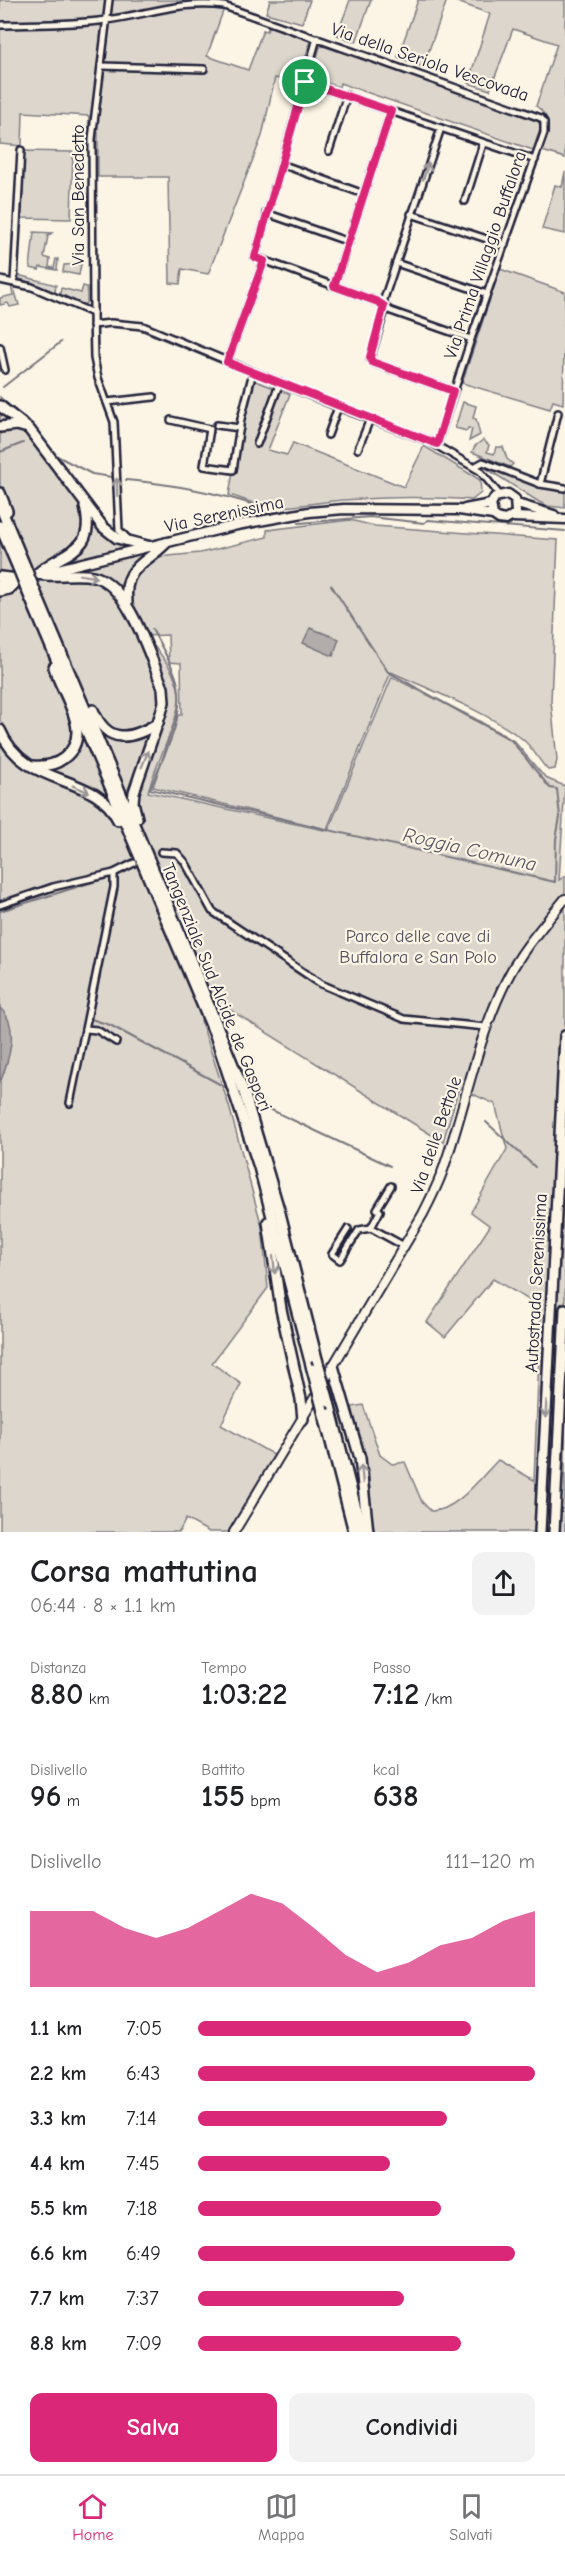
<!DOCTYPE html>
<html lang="it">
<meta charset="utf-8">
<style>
body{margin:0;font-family:"Comic Neue",sans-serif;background:#f2f2f2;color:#202124;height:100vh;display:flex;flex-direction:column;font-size:22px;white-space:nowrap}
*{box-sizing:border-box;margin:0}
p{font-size:20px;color:#757577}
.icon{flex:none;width:33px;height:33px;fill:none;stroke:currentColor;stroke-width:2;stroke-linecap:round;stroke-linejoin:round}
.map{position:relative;height:1532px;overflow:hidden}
.side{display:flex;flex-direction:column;background:#fff;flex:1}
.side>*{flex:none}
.pin{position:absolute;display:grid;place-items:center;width:51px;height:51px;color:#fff;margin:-26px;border:3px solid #fff;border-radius:50%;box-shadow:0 2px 6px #0007}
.round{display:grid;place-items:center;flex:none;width:63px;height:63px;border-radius:12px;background:#f2f2f2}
.head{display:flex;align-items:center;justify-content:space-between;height:102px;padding:0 30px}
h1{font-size:33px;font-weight:600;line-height:45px}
.stats{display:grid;grid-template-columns:repeat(3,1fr);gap:9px;height:102px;padding:6px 30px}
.stats div{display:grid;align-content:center}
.stats b{font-size:30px;font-weight:600}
.stats small{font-size:16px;font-weight:400}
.stats p{font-size:16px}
.chart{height:168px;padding:12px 30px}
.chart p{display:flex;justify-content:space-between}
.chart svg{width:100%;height:108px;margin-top:6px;fill:#db2777;opacity:.7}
.button{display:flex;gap:12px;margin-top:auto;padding:12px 30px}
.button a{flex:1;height:69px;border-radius:12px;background:#db2777;color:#fff;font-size:24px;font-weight:600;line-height:69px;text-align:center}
.button a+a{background:#f2f2f2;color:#202124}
ul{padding:0 30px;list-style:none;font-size:20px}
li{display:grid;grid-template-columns:96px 72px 1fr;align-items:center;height:45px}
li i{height:15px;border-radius:8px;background:#db2777}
.tab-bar{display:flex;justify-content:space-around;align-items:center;height:84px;border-top:2px solid #e0e0e0;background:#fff;font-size:16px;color:#757577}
.tab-bar a{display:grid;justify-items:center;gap:3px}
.tab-bar .on{color:#db2777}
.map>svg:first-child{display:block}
.green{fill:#dcd6cc;stroke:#7f7c84;stroke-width:1.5}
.water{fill:#b2adab;stroke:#78757e;stroke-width:1.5}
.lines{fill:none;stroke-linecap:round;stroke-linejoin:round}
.stream{stroke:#78757e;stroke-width:2}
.street-tunnel{stroke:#d0cbc3;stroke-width:5;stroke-dasharray:5 2.5;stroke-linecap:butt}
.street-casing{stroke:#22223b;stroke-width:10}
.secondary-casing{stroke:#22223b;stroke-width:12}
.primary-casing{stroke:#22223b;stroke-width:13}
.highway-casing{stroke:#22223b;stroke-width:14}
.street{stroke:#fcf5e5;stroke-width:5}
.secondary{stroke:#fcf5e5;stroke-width:8}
.primary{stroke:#fcf5e5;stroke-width:8}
.highway{stroke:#fcf5e5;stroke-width:9}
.highway-bridge-casing{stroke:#22223b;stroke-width:14;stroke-linecap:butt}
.highway-bridge{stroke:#fcf5e5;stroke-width:9}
.oneway{stroke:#9a9698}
.route-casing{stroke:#fff;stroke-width:12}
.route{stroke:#db2777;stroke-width:8}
.labels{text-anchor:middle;stroke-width:4.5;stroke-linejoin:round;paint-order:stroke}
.street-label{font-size:18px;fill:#22223b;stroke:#fcf5e5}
.park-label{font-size:18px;fill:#504f5f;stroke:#fcf5e5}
.water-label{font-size:20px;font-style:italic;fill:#545362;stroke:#fcf5e5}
</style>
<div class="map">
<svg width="565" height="1532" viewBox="0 0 565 1532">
<rect width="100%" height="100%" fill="#fcf5e5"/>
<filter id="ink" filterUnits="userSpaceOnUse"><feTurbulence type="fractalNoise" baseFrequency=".0167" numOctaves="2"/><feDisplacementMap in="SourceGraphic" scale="12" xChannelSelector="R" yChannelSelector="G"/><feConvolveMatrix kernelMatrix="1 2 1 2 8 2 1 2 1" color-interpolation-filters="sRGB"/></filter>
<g filter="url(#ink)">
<g class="green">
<polygon points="0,0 227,0 207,56 248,70 263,30 267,31 269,26 310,41 299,83 275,78 262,136 208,274 182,269 180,284 170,283 168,177 98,177 98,132 88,131 89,116 23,112 22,146 0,144"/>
<polygon points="270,0 310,0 302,23 266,13"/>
<polygon points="350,0 371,0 356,42 337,35"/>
<polygon points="418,0 447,0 423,67 398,57"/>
<path d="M452 0H565V158L542 151C549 132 554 119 536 106L557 44 513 29 490 90 468 83 490 14Z"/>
<polygon points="323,46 538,120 541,127 533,150 340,83 339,87 311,78 320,47"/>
<polygon points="24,151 73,152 71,219 20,218"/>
<polygon points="565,172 565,234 542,229 555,185 562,187"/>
<polygon points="34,232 52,233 48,236 44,257 50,259 49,267 54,268 56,259 58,259 57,270 40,267 39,270 30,268"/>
<polygon points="81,264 79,275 63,272 64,265"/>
<polygon points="500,269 565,292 563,404 553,401 550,409 462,383"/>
<polygon points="18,275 56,285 55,292 18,278"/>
<polygon points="11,285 13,285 19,305 10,307 8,303 0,305 0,298 13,295"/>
<polygon points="83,286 87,287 87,302 84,305 60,294 61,288 81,293"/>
<path d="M253 380 290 394 268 450 287 455 293 443 404 487 424 446 480 480 481 493 472 500C429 496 386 497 343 500 317 502 291 509 265 506 253 504 241 498 229 495L242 419Z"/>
<path d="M0 397 32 425 100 516 108 525 152 551 130 567 123 582 140 621 130 596 133 576 147 562 158 557 200 553 267 537V530L350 520 375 526 558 540 551 701 557 760 555 769 548 770C538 760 533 747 521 738 485 711 433 691 391 672L327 829 153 787 177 715H182L181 663 169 662 168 635 146 636C159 652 176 671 179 693 182 716 154 767 148 792L328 831 392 677 474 718 514 741 541 773 550 780 565 786 559 880 565 876V1532H372L369 1475 352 1407 363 1405 380 1455 392 1464 405 1462 422 1502 431 1511C456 1512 481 1477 498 1460L534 1480 541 1307 493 1279 445 1337 427 1322 490 1226 471 1212 507 1149 495 1104 459 1088 443 1142 227 1008 201 1021 229 1106 262 1227 268 1288 212 1363 241 1384 221 1425 274 1455 228 1532H209L186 1519 179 1532H0Z"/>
<polygon points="463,402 476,406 473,418 476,419 480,435 469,441 472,429 468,428 467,431 455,428"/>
<polygon points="483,440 489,445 487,452 494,454 496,447 503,447 507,459 513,464 510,467 472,452 475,446"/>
<polygon points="484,467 540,487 565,492 565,508 548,506 539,502"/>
</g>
<g class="water">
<polygon points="310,628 339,639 333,656 303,643"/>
<path d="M0 1008C21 1026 8 1062 0 1083Z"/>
</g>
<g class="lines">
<g class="stream">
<polyline points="136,328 318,403"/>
<polyline points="3,387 61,342"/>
<polyline points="0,452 23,443"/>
<polyline points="57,456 92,474 112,477"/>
<path d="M126 480C170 484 212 491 254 505"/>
<polyline points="299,523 370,517 424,523 428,520 565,531"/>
<path d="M152 629C161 647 174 666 178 685 185 720 162 758 150 789L555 882 556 839 560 817 557 789 550 788 511 740 388 672 331 585"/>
<polyline points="0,911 109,877"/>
<polyline points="104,949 91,1019 110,1025 225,1087"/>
<polyline points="263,1106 390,1166"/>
<polyline points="486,1122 535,1167"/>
</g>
<polyline class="street-tunnel" points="146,858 161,852"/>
<defs>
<g id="street">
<polyline points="109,0 92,139 93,313 94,358 98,378 114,422 119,530 128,539"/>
<path d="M0 25C35 24 71 25 106 20 146 15 182 0 224 6L541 118 544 122V133L471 339 437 444"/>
<polyline points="317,38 255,257 378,302 391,311 471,339"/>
<polyline points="101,66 204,69"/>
<polyline points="305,82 535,160"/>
<polyline points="441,128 384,299 384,313 370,359 374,363 453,391"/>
<polyline points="329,151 347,95"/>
<polyline points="281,164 364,194"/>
<polyline points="465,201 483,144"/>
<polyline points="266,213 349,242"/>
<polyline points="411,214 505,245"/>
<polyline points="396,263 487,294"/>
<polyline points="0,280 32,287 93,313"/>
<polyline points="14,282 21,150"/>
<polyline points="334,286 391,111"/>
<polyline points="93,325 111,323 143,326 338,407 429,441 480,471 499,494"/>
<polyline points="0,347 5,370"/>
<polyline points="227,362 264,261"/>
<polyline points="107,402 154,397"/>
<polyline points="171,420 210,429 204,466 233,470 241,419 253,372"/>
<polyline points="217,425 240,428"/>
<polyline points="328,435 338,407"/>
<polyline points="257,444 280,382"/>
<polyline points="358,449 370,419"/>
<polyline points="474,467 483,462 540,484 565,488"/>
<polyline points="540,484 558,413"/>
<polyline points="161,852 177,853 185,862 212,911 321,984 404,1019 486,1027"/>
<polyline points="0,905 53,887 114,873 134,863"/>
<polyline points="86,1029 97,1030 116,1042"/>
<polyline points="70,1103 114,887 114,873"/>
<polyline points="371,1228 380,1211 377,1209 391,1186"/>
<polyline points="348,1229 332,1254 340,1260 359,1230 371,1228 404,1246"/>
</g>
<g id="secondary">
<polyline points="0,584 14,580"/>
<path d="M326 1378 423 1214C431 1198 440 1181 445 1164 466 1103 477 1039 506 981 521 950 544 925 565 899"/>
<polyline points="234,1532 315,1397"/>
</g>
<g id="primary">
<polyline points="517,504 554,515"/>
<polyline points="465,509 491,504"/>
<polyline points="513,517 565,519"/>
<polyline points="42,573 237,525 309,512 344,509 459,510 493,515 499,519 506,520 516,513 515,499 508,494 495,497 491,504 493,515"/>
</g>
<g id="highway">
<polyline points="0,406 29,429 103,527 117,538 151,547"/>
<polyline points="0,427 17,425 24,427"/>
<polyline points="0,493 7,511"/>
<polyline points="0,506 25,566"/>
<polyline points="0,526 18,568"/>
<path d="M37 574C56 578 74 572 93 576 129 584 150 657 163 688L164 702 161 713 134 792 133 802 137 818"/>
<path d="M37 574C61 551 97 554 85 507"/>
<polyline points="0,577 19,579"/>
<polyline points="33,586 167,902 244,1092 280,1213 317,1359"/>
<polyline points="26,588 215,1035 259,1167 312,1369"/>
<polyline points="0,591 9,589 19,579"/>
<path d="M127 602C123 566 146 564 166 543"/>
<path d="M93 710C107 745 131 740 158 723"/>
<path d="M0 730C25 790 95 771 118 820"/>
<path d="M33 766C45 767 55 765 64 758 95 734 62 695 54 667"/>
<polyline points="268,1222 281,1309 301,1399 303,1419"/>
<polyline points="333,1366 360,1458 368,1532"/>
<polyline points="329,1402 362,1532"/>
<polyline points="323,1411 354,1532"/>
<polyline points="540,1532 565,1036"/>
<polyline points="554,1532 565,1309"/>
</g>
</defs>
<use href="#street" class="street-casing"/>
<use href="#secondary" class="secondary-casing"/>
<use href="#primary" class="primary-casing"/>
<use href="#highway" class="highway-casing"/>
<use href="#street" class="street"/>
<use href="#secondary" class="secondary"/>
<use href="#primary" class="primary"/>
<use href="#highway" class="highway"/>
<defs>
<g id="highway-bridge">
<polyline points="25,566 33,586"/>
<polyline points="18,568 26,588"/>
<polyline points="317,1359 329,1402"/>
<polyline points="312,1369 323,1411"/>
</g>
</defs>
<use href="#highway-bridge" class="highway-bridge-casing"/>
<use href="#highway-bridge" class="highway-bridge"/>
</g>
<defs><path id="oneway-shaft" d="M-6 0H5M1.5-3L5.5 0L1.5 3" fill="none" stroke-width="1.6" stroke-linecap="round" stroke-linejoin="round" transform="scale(1.5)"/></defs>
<g class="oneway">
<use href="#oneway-shaft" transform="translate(426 171) rotate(-71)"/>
<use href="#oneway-shaft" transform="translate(117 487) rotate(-92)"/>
<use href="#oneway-shaft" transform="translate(88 576) rotate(9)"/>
<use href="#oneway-shaft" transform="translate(145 759) rotate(-68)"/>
<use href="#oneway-shaft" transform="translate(81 789) rotate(22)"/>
<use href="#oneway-shaft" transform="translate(274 1265) rotate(84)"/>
<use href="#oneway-shaft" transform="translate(546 1409) rotate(93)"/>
<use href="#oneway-shaft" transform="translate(362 1474) rotate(-96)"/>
</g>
</g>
<g class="lines" filter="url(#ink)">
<defs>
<polygon id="route" points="305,82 391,111 334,286 378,302 384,306 370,357 372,362 453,391 437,444 227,362 264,261 255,257"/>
</defs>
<use href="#route" class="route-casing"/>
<use href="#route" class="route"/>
</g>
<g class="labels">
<g class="street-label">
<text transform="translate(430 62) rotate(19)" y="6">Via della Seriola Vescovada</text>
<text transform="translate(78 195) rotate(-90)" y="6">Via San Benedetto</text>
<text transform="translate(485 255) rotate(-71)" y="6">Via Prima Villaggio Buffalora</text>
<text transform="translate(224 514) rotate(-12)" y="6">Via Serenissima</text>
<text transform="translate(217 987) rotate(68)" y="6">Tangenziale Sud Alcide de Gasperi</text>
<text transform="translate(436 1135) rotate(-71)" y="6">Via delle Bettole</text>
<text transform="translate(536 1283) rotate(-87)" y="6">Autostrada Serenissima</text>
</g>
<g class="park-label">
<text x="418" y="942">Parco delle cave di<tspan x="418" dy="21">Buffalora e San Polo</tspan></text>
</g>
<g class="water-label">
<text transform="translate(470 849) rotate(13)" y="7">Roggia Comuna</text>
</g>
</g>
</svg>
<div class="pin" style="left:305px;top:82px;background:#1e9e55"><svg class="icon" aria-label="arrive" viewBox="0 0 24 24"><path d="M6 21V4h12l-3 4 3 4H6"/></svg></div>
</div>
<section class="side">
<div class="head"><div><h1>Corsa mattutina</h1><p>06:44 · 8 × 1.1 km</p></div><a class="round"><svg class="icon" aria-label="share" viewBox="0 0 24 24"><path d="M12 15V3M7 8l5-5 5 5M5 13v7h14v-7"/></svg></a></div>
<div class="stats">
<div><p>Distanza</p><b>8.80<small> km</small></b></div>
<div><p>Tempo</p><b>1:03:22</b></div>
<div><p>Passo</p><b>7:12<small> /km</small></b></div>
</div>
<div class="stats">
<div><p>Dislivello</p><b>96<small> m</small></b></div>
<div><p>Battito</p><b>155<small> bpm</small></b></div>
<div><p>kcal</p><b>638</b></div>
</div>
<div class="chart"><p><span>Dislivello</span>111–120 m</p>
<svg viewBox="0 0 160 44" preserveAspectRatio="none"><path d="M0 44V13L10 13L20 13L30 20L40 24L50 20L60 13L70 6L80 10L90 20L100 31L110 38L120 34L130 27L140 24L150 17L160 13V44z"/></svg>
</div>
<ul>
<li><b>1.1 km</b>7:05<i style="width:81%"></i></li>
<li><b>2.2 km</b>6:43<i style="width:100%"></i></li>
<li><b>3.3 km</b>7:14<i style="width:74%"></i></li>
<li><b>4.4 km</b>7:45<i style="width:57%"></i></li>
<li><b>5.5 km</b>7:18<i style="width:72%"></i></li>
<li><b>6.6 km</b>6:49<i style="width:94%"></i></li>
<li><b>7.7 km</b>7:37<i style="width:61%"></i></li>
<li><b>8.8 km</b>7:09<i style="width:78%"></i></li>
</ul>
<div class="button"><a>Salva</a><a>Condividi</a></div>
</section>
<nav class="tab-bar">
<a class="on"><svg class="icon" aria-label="home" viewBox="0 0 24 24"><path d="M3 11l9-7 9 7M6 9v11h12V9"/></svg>Home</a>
<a><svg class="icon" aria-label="map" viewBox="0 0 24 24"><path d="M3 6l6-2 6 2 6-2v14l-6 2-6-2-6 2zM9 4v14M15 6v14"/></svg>Mappa</a>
<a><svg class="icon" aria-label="saved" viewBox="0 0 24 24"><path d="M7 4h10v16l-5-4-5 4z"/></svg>Salvati</a>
</nav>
